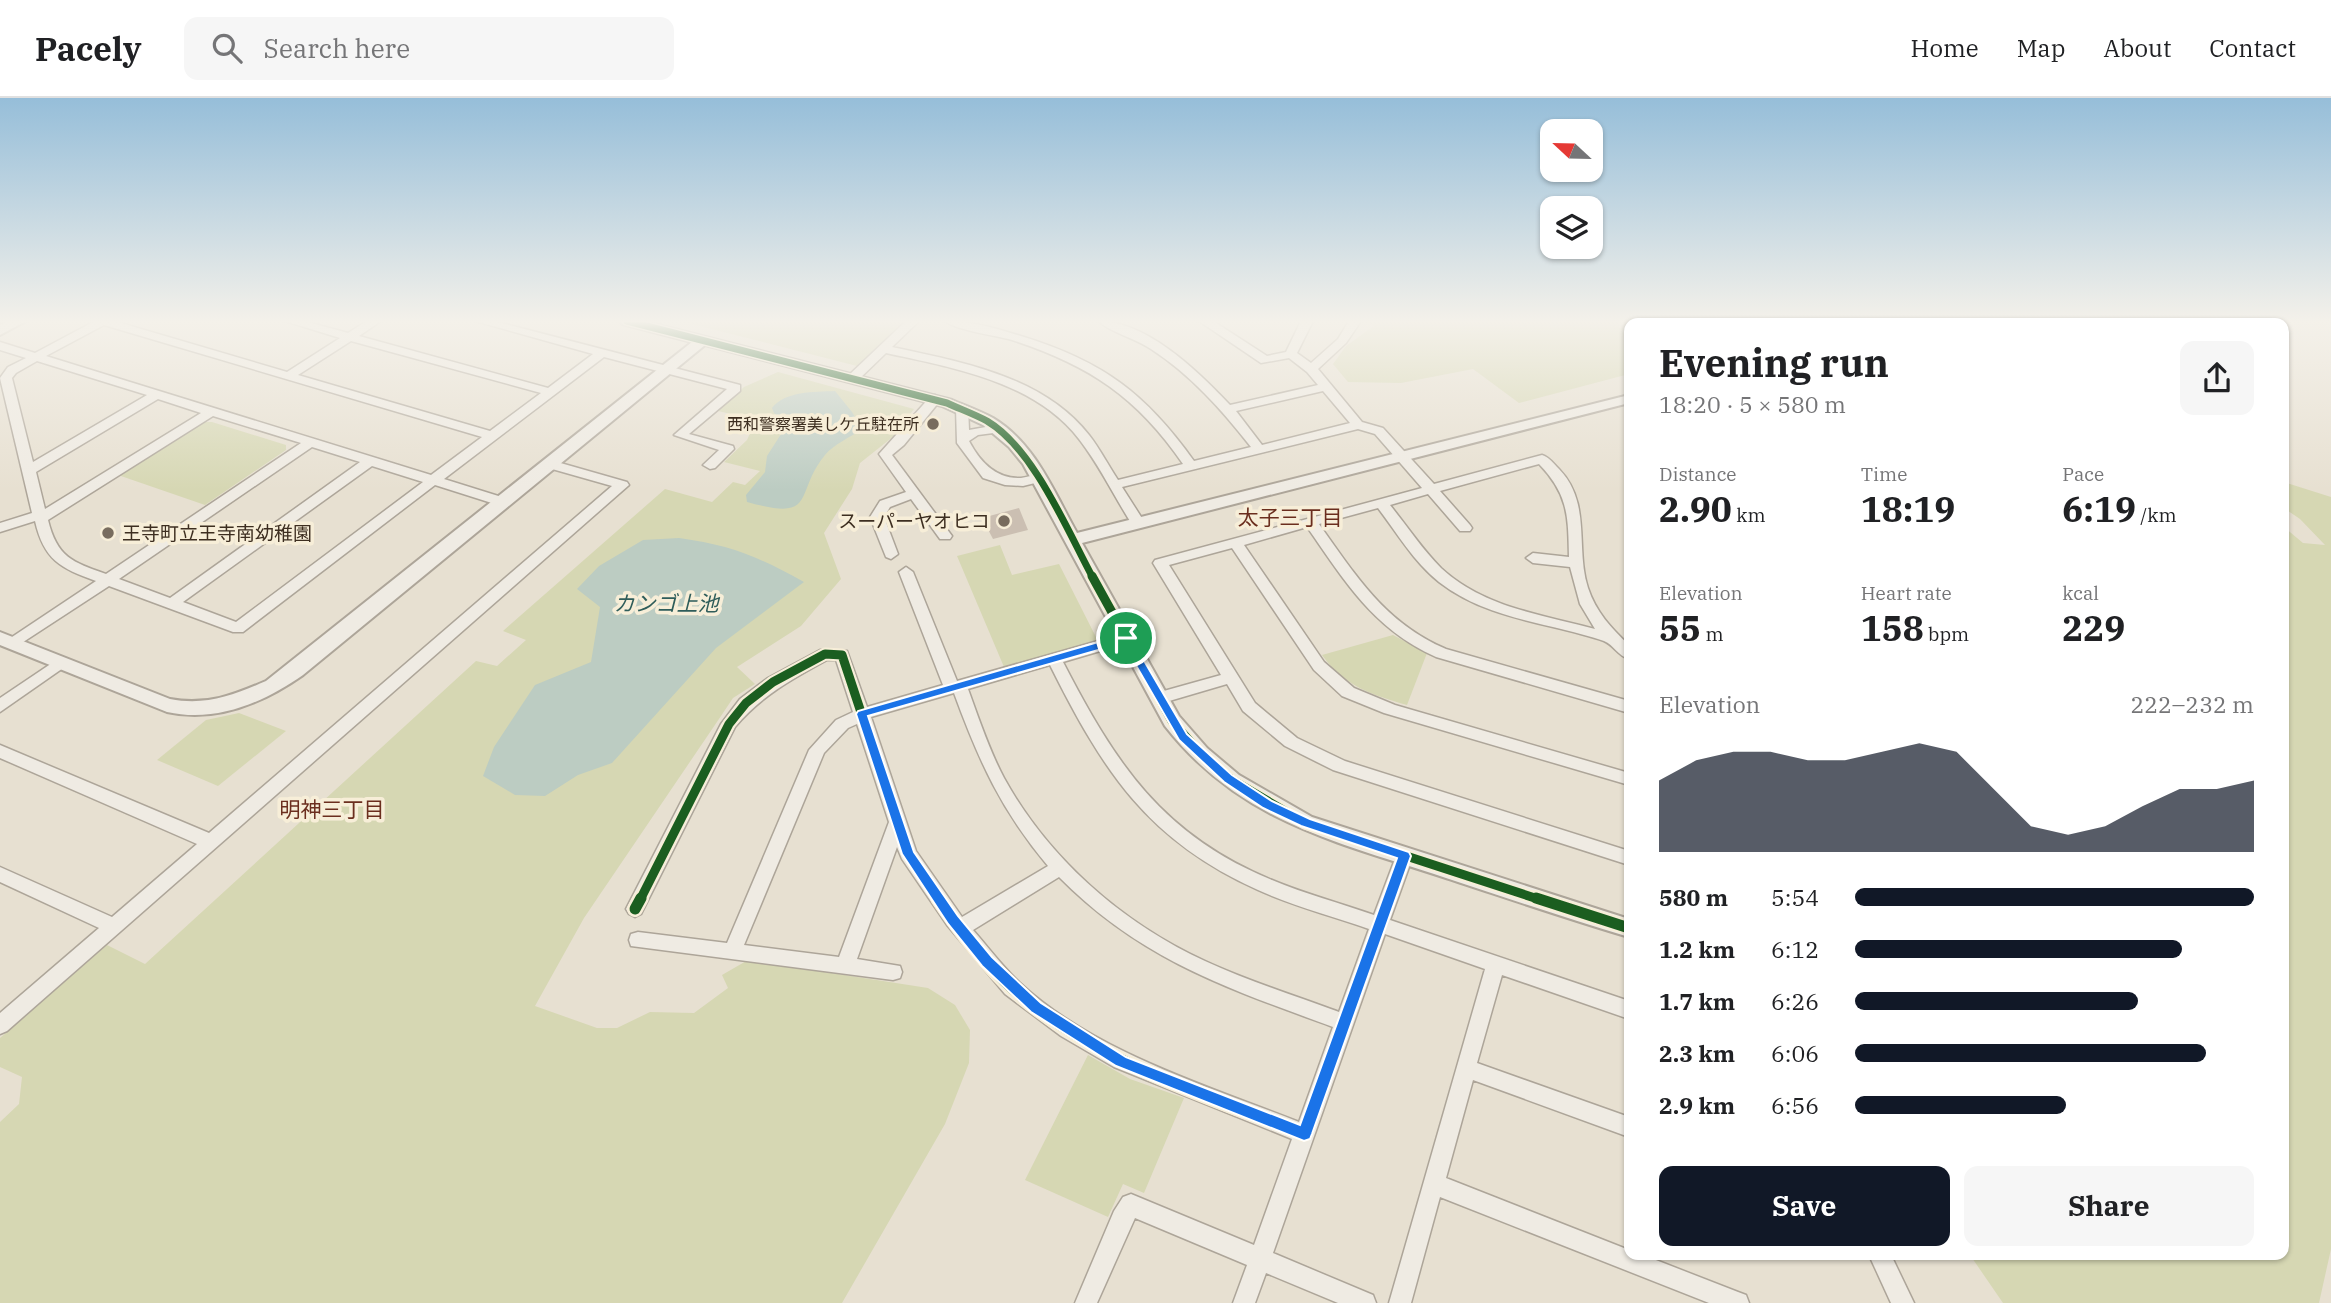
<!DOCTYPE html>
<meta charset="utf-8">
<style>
body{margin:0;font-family:"IBM Plex Serif","Noto Sans JP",serif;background:#f6f6f6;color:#202124;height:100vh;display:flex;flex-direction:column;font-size:26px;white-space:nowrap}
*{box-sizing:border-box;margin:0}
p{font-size:23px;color:#757577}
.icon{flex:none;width:38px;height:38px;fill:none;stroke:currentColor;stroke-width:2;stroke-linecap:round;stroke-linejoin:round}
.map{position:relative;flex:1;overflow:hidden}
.side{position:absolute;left:1624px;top:220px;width:665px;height:942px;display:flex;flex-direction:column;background:#fff;border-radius:14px;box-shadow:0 2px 5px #0004}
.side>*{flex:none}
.needle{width:46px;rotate:292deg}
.tools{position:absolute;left:1540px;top:21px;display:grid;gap:14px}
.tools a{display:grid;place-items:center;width:63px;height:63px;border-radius:14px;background:#fff;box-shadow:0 2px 5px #0004;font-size:35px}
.pin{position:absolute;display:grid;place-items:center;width:60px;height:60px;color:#fff;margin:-30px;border:4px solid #fff;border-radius:50%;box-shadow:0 2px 7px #0007}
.round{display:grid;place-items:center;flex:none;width:74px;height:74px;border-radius:14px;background:#f6f6f6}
.head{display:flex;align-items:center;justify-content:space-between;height:119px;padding:0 35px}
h1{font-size:38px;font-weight:700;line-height:52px}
.stats{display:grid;grid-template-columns:repeat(3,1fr);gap:10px;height:119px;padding:7px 35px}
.stats div{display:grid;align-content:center}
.stats b{font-size:35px;font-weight:700}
.stats small{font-size:19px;font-weight:400}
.stats p{font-size:19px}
.chart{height:196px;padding:14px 35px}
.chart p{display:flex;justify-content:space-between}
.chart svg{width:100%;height:126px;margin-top:7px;fill:#111827;opacity:.7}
.action{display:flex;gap:14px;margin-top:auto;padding:14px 35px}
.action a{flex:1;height:80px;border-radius:14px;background:#111827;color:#fff;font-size:28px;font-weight:700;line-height:80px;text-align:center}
.action a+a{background:#f6f6f6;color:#202124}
ul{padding:0 35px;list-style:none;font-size:23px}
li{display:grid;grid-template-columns:112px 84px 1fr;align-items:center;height:52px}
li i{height:18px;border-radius:9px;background:#111827}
header{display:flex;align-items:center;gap:42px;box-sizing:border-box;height:98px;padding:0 35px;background:#fff;border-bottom:2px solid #e0e0e0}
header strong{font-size:33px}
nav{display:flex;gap:38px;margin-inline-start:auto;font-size:24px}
.search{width:490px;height:63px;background:#f6f6f6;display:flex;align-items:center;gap:18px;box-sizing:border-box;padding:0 24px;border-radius:14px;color:#757577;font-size:26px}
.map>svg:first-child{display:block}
.green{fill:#d6d7b3}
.water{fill:#bcccc2}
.building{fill:#cbbfb2}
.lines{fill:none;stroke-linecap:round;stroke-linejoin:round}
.minor-casing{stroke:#ada599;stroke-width:3}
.tertiary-casing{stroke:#ada599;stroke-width:4}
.minor{fill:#efebe3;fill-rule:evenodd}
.tertiary{fill:#efebe3;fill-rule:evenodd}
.cycleway-far2-casing{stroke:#f7eed8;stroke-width:10}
.cycleway-far1-casing{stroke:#f7eed8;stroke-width:13}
.cycleway-casing{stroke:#f7eed8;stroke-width:16}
.cycleway-far2{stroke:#1b5e20;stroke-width:7}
.cycleway-far1{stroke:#1b5e20;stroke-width:9}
.cycleway{stroke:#1b5e20;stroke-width:11}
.route{fill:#1a73e8;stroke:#fff;stroke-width:2;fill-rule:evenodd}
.poi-dot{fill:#786c5e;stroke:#f7eed8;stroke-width:2.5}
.labels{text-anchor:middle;stroke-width:7;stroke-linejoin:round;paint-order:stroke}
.far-poi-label{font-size:16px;fill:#3d2e20;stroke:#f7eed8;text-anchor:end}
.poi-label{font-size:19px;fill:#3d2e20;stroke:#f7eed8;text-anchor:end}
.neighbourhood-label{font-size:21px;fill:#6b2e1e;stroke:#f7eed8}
.water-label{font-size:21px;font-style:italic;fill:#2f5d5a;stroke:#f7eed8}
</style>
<header>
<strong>Pacely</strong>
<div class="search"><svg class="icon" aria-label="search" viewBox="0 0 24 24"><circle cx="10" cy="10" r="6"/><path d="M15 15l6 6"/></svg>Search here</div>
<nav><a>Home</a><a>Map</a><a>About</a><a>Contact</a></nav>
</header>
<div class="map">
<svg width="2331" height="1205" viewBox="0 0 2331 1205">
<rect width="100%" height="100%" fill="#e7e0d1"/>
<g class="green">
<polygon points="680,223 905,223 857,268"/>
<polygon points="1365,223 1818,223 1815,226 1629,226 1629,276 1519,305 1473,271 1401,285 1348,284 1333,266 1346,248 1374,228"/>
<polygon points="778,274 914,311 894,338 860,365 852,391 824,435 841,481 801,528 737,569 755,586 733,600 721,618 584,820 535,908 597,930 617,930 650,914 694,915 728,890 722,877 748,862 928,890 955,907 970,932 969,965 945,1026 842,1205 0,1205 0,1024 19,1006 22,979 0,969 0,940 107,847 145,866 476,563 497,568 526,542 503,533 665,391 712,404 733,384 745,387 760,373 724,364 747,342 756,322 718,313 744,289"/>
<polygon points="204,324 212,324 286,347 286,352 205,407 118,377"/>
<polygon points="2284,384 2331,399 2331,1151 2319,1205 2003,1205 1970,1157 2284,1157 2284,429 2303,445 2325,447 2300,421 2284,410"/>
<polygon points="1000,447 1012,477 1059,466 1099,545 1004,569 957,458"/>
<path d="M1393 537 1427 555 1407 607C1372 597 1344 588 1322 557Z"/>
<polygon points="239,615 286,633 218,688 157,662 206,622"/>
<polygon points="1088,957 1130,981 1184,1000 1144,1095 1123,1086 1108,1119 1025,1082"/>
</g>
<g class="water">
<path d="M835 293 852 314 862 331C851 339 834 346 825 357 793 396 819 424 747 404L746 397 765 374 767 358 783 333 784 324 774 315 772 310C785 293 814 294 835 293Z"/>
<path d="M679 440C731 447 759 459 804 484L716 550 612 665 578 677 545 698 515 697 483 678 494 649 535 587 591 564 600 509 577 491 599 468 643 442Z"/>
</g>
<polygon class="building" points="1019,410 1028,432 993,441 982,420"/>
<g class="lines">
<defs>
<g id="minor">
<path d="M95 223H114L287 274 340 240 285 223H304L348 235 367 223H381L359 238 548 290 593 256 475 223H494L740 287V293L689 336 733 348 734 351 715 370 710 371 703 367 719 352 674 337 727 291 604 259 444 381 508 401 510 404 508 407H498L435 387 243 534H233L109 488 14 550 6 545 9 541 96 483C60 470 44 462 35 423L0 434V425L32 415 0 280 8 269 26 260 0 252V244L35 255ZM104 227 482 339 431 377 46 258ZM351 243 541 295 490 333 298 277ZM37 263 147 297 33 364 12 280 16 275ZM158 301 201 315 45 411 36 374ZM213 318 301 345 106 476C72 464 57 459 48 422ZM312 349 360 364 170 500 119 481ZM372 368 423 384 236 524 183 504Z"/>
<path d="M906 223H919L892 249C961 264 1043 278 1089 337 1100 351 1108 367 1118 382L1183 366C1137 299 1089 267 1012 242 995 237 958 233 945 223 973 223 998 231 1024 239 1104 264 1146 296 1194 363L1251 349C1222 312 1191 277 1151 251 1135 240 1112 235 1098 223 1147 223 1199 274 1230 307L1318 287 1307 274 1289 260 1261 265 1199 223H1213L1267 258 1286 254 1301 223H1313L1297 255 1311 265 1338 241 1349 223H1361L1346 245 1318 271 1362 324 1383 330 1434 386 1542 357C1549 359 1553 365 1559 371 1592 405 1575 450 1588 490 1596 514 1611 530 1629 547V561C1618 558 1614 547 1604 543 1548 524 1488 522 1439 484 1414 464 1397 435 1378 410L1319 426C1356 478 1385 525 1446 551L1629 603V615L1436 559C1373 531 1345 483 1307 429L1244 447 1324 564 1354 590 1395 607 1629 675V687L1384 615 1342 598 1314 572 1232 450 1169 467 1255 605 1297 640 1345 663 1629 753V767L1333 672 1285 648 1243 613 1227 586 1159 606 1153 604 1151 600 1153 596 1221 577 1153 465 1155 462 1422 390 1375 336 1358 331 1122 389 1145 425 1138 429 1133 428C1115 400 1100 368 1079 341 1034 283 953 270 886 255L857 283H849V277ZM1323 293 1350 325 1262 347 1236 313ZM1539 366C1569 397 1568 419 1569 459L1533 455 1526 460 1533 465 1570 469 1580 506 1595 531C1542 517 1483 509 1441 470 1422 451 1407 428 1390 407L1428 396 1460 433H1470L1472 430 1470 427 1440 393Z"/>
<polygon points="1960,223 1974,223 1977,226 1963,226"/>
<polygon points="2053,223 2065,223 2064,226 2052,226"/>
<rect x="2149" y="223" width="12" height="3"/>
<polygon points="935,297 941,301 939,304 904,347 892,357 952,438 950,441 940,441 911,401 890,409 884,419 898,456 891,461 886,459 870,419 880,403 906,394 879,356 931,298"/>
<path d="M962 306 968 310 969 332 997 327 1003 331 1001 334 978 337 969 343C980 364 996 381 1021 380 1029 379 1035 376 1043 377V383L1023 388 1005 387 983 380 957 345 956 310Z"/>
<polygon points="550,362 627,384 629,387 7,933 0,936 0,915 99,830 0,784 0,769 112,819 197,746 0,660 0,647 209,735 612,388 545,369 545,363"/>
<path d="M906 469 913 474 957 583 1126 535 1131 536 1134 540 1131 544 1063 564C1115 665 1162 737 1272 782 1305 796 1340 805 1374 817L1398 753 1404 751 1410 753 1413 758 1390 822 1629 903V921L1502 877 1477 965 1629 1019V1039L1473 982 1446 1080 1629 1152V1157H1643L1738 1194 1746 1197 1749 1205H1709L1440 1099 1411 1205H1389L1485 871 1385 836 1273 1155 1373 1197 1376 1205H1338L1266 1175 1255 1205H1233L1247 1167 1135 1120 1097 1205H1075L1114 1113 1123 1099 1131 1096 1254 1147 1292 1041 1114 969 1061 938 1005 896 947 827 902 761 897 749 857 861 900 868 902 874 900 880 893 882 631 848 629 842 631 836 638 834 727 845 809 652 836 622 853 614 836 562H827C792 581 761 598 735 629L641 816 635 819 629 816 626 811 721 626 740 601 768 580 820 552 847 553 867 609 943 587 899 474ZM1050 567C1103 673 1147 742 1258 792 1293 808 1332 818 1369 831L1339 914C1294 897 1248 883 1205 863 1122 825 1048 760 1004 680 989 652 979 621 968 591ZM954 595C979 663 1001 712 1048 768L962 819 916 753 871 619ZM857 626 889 724 839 859 744 847 824 655 848 630ZM1059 779C1141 862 1227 890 1333 929L1299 1024C1205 987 1094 954 1019 884 1002 868 988 849 973 832Z"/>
<polygon points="61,559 69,564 66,568 0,614 0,600"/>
<polygon points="1869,1157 1891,1157 1914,1205 1891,1205"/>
</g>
<g id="tertiary">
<polygon points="9,223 26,223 0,237 0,227"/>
<path d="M620 223H643L952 302C966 308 980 313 993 320 1035 345 1054 394 1077 435L1629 297V305L1082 445 1179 618 1207 650 1239 677 1312 719 1629 821V839C1568 821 1507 800 1446 780 1337 744 1240 724 1165 628L1023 366 1009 349 983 327 942 308 705 247 303 577C263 605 216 625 167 614L0 547V534L170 601C206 608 234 597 266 583L692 244 622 226Z"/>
<polygon points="1846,223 1861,223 1859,226 1844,226"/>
</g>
</defs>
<use href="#minor" class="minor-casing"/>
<use href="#tertiary" class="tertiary-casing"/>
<use href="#minor" class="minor"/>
<use href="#tertiary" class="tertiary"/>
<defs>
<path id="cycleway-far2" d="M627 223 947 305C960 311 974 316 987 323 1034 351 1067 432 1093 480"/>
<g id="cycleway-far1">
<polyline points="1092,478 1172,623 1200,655 1232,682 1305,725 1541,802"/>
<polyline points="640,802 729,626 746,605 773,584 825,556 842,557 908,756 939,802"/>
</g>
<g id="cycleway">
<path d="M938 800C958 830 986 867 1013 891 1095 964 1204 996 1304 1036"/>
<polyline points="1536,800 1629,830"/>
<polyline points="635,811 641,800"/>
</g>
</defs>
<use href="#cycleway-far2" class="cycleway-far2-casing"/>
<use href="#cycleway-far1" class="cycleway-far1-casing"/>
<use href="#cycleway" class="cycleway-casing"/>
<use href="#cycleway-far2" class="cycleway-far2"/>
<use href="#cycleway-far1" class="cycleway-far1"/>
<use href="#cycleway" class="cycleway"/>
</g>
<linearGradient id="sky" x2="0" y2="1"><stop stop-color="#96bed9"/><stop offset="0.57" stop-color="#f4f1ea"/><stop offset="1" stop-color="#f4f1ea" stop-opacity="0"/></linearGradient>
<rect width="2331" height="392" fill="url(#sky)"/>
<path class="route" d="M1126 536 1129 537 1187 636 1232 677 1272 703 1310 721 1409 754 1411 758 1312 1036 1310 1041 1304 1043 1116 968 1031 914 982 868 948 826 902 756 856 616 858 613ZM1123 545 1179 642 1224 684 1263 710 1301 728 1397 760 1300 1027 1126 959 1041 905 992 859 958 818 914 754 868 618Z"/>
<g class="poi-dot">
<circle cx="933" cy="326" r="7"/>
<circle cx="1004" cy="423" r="7"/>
<circle cx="108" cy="435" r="7"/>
</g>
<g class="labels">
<g class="far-poi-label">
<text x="919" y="332">西和警察署美しケ丘駐在所</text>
</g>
<g class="poi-label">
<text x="990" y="430">スーパーヤオヒコ</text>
<text x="122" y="442" text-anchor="start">王寺町立王寺南幼稚園</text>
</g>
<g class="neighbourhood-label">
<text x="1290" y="427">太子三丁目</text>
<text x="332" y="719">明神三丁目</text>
</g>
<g class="water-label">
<text x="666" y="513">カンゴ上池</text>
</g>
</g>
</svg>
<div class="tools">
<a><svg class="needle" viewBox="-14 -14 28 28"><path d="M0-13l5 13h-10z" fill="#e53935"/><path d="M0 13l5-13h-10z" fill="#757577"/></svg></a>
<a><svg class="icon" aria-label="layers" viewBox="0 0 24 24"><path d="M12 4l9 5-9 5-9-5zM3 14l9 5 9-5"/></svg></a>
</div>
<div class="pin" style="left:1126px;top:540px;background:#1e9e55"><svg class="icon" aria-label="arrive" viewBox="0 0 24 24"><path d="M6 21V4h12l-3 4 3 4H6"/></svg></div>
<section class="side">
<div class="head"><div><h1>Evening run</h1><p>18:20 · 5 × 580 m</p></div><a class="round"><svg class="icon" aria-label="share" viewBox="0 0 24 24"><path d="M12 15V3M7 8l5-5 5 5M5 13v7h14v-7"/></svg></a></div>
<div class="stats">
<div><p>Distance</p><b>2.90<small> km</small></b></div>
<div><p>Time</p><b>18:19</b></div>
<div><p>Pace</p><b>6:19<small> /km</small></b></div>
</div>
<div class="stats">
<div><p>Elevation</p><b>55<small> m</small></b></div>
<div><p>Heart rate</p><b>158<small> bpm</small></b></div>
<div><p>kcal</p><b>229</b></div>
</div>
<div class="chart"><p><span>Elevation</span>222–232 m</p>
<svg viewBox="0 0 160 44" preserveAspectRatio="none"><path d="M0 44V19L10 12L20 9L30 9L40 12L50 12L60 9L70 6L80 9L90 22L100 35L110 38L120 35L130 28L140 22L150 22L160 19V44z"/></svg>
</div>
<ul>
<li><b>580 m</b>5:54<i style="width:100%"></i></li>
<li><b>1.2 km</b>6:12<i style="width:82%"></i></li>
<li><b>1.7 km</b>6:26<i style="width:71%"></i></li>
<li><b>2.3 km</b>6:06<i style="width:88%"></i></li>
<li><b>2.9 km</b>6:56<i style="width:53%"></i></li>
</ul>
<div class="action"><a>Save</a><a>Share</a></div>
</section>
</div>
